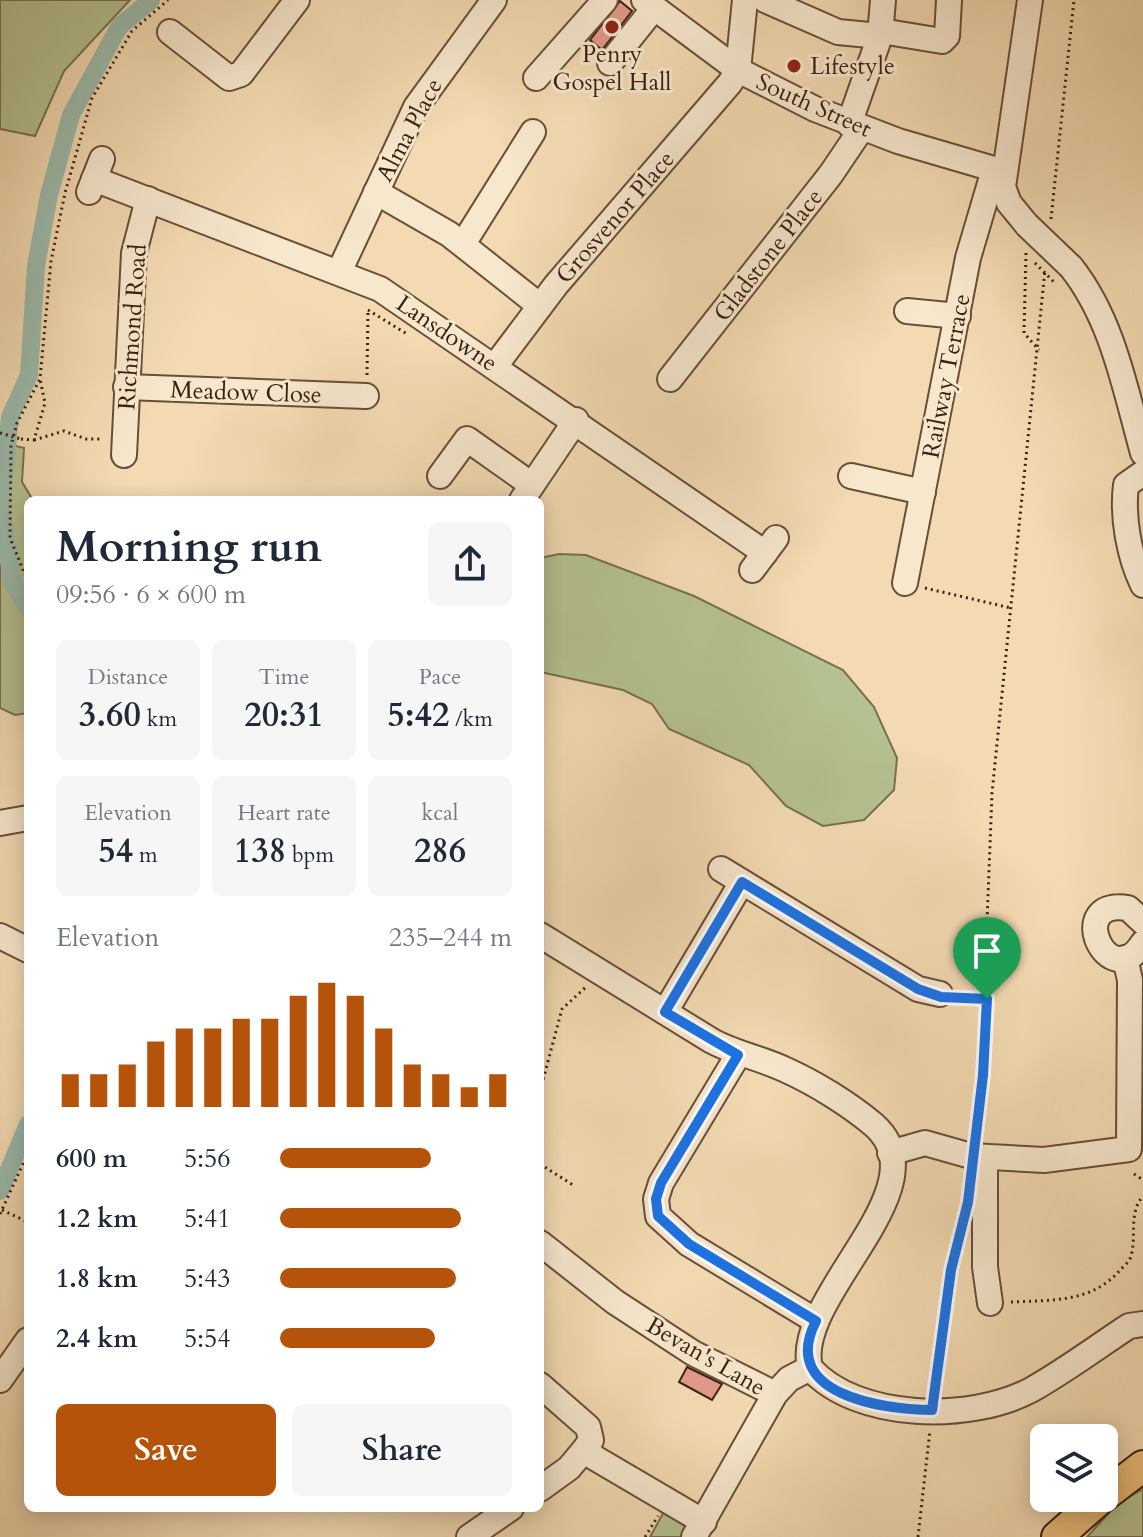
<!DOCTYPE html>
<meta charset="utf-8">
<style>
body{margin:0;font-family:Cardo,serif;background:#f6f6f7;color:#1f2937;height:100vh;display:flex;flex-direction:column;font-size:30px;white-space:nowrap}
*{box-sizing:border-box;margin:0}
p{font-size:26px;color:#747a83}
.icon{flex:none;width:44px;height:44px;fill:none;stroke:currentColor;stroke-width:2;stroke-linecap:round;stroke-linejoin:round}
.map{position:relative;flex:1;overflow:hidden}
.sheet{position:absolute;left:24px;top:496px;width:520px;height:1016px;display:flex;flex-direction:column;background:#fff;border-radius:12px;box-shadow:0 4px 20px #0003}
.sheet>*{flex:none}
.fabs{position:absolute;left:1030px;top:1424px;display:grid;gap:16px}
.fabs a{display:grid;place-items:center;width:88px;height:88px;border-radius:12px;background:#fff;box-shadow:0 4px 20px #0003;font-size:40px}
.pin{position:absolute;display:grid;place-items:center;width:68px;height:68px;color:#fff;margin:-82px -34px;border-radius:50% 50% 50% 0;rotate:-45deg;box-shadow:0 0 8px #0007}
.pin .icon{rotate:45deg}
.round{display:grid;place-items:center;flex:none;width:84px;height:84px;border-radius:12px;background:#f6f6f7}
.head{display:flex;align-items:center;justify-content:space-between;height:136px;padding:0 32px}
h1{font-size:44px;font-weight:700;line-height:60px}
.stats{display:grid;grid-template-columns:repeat(3,1fr);gap:12px;height:136px;padding:8px 32px}
.stats div{display:grid;align-content:center;border-radius:12px;background:#f6f6f7;text-align:center}
.stats b{font-size:34px;font-weight:700}
.stats small{font-size:22px;font-weight:400}
.stats p{font-size:22px}
.chart{height:224px;padding:16px 32px}
.chart p{display:flex;justify-content:space-between}
.chart svg{width:100%;height:144px;margin-top:8px;stroke:#b45309;stroke-width:6}
.button{display:flex;gap:16px;margin-top:auto;padding:16px 32px}
.button a{flex:1;height:92px;border-radius:12px;background:#b45309;color:#fff;font-size:32px;font-weight:700;line-height:92px;text-align:center}
.button a+a{background:#f6f6f7;color:#1f2937}
ul{padding:0 32px;list-style:none;font-size:26px}
li{display:grid;grid-template-columns:128px 96px 1fr;align-items:center;height:60px}
li i{height:20px;border-radius:10px;background:#b45309}
.map>svg:first-child{display:block}
.green{fill:#b5c190;stroke:#777150;stroke-width:2}
.lines{fill:none;stroke-linecap:round;stroke-linejoin:round}
.canal{stroke:#9bbbad;stroke-width:18}
.building{fill:#e2998b;stroke:#392110;stroke-width:2}
.minor-casing{stroke:#684f38;stroke-width:28}
.major-casing{stroke:#392110;stroke-width:34}
.path{stroke:#392110;stroke-width:3;stroke-dasharray:2 4;stroke-linecap:butt}
.minor{stroke:#f7e7cd;stroke-width:24}
.major{stroke:#eabd79;stroke-width:30}
.minor-bridge-casing{stroke:#684f38;stroke-width:28;stroke-linecap:butt}
.path-bridge{stroke:#392110;stroke-width:3;stroke-dasharray:2 4;stroke-linecap:butt}
.minor-bridge{stroke:#f7e7cd;stroke-width:24}
.route-casing{stroke:#fff;stroke-width:16}
.route{stroke:#1a73e8;stroke-width:10}
.poi-dot{fill:#8f2418;stroke:#f7e7cd;stroke-width:3}
.labels{text-anchor:middle;stroke-width:6;stroke-linejoin:round;paint-order:stroke}
.poi-label{font-size:24px;fill:#392110;stroke:#f7e7cd}
.street-label{font-size:24px;fill:#392110;stroke:#f7e7cd}
</style>
<div class="map">
<svg width="1143" height="1537" viewBox="0 0 1143 1537">
<rect width="100%" height="100%" fill="#f3dab2"/>
<filter id="stains"><feTurbulence type="fractalNoise" baseFrequency=".0025" numOctaves="4"/><feColorMatrix values="0 0 0 0 .2 0 0 0 0 .09 0 0 0 0 .02 0 0 0 .5 -.17"/></filter>
<radialGradient id="worn" r=".72"><stop offset=".6" stop-color="#630" stop-opacity="0"/><stop offset="1" stop-color="#630" stop-opacity=".3"/></radialGradient>
<g class="green">
<polygon points="0,0 130,0 64,71 35,136 0,129"/>
<polygon points="0,442 24,448 22,482 33,500 28,500 28,713 15,715 0,708"/>
<polygon points="559,554 586,555 694,596 843,670 874,707 897,758 894,790 864,820 823,826 786,806 749,765 669,729 652,704 623,690 540,672 540,558"/>
<polygon points="1143,1489 1143,1537 1087,1537 1118,1503"/>
<polygon points="666,1508 684,1519 685,1533 682,1537 650,1537"/>
</g>
<g class="lines">
<g class="canal">
<polyline points="28,609 12,581 1,507 10,417 29,375 36,266 49,195 71,115 119,27 151,0"/>
<polyline points="0,1191 28,1124"/>
</g>
</g>
<g class="building">
<polygon points="620,1 632,11 602,50 590,40"/>
<polygon points="687,1367 722,1384 712,1400 679,1382"/>
</g>
<g class="lines">
<defs>
<g id="minor">
<polyline points="644,0 738,70 815,109 898,141 1004,172"/>
<polyline points="765,0 838,32 880,36"/>
<polyline points="881,31 942,41 947,36 949,0"/>
<polyline points="170,32 229,78 241,74 297,0"/>
<polyline points="610,63 654,8"/>
<polyline points="536,78 605,0"/>
<polyline points="849,124 880,36 883,0"/>
<polyline points="94,179 380,289 765,553"/>
<polyline points="89,192 102,159"/>
<polyline points="376,192 449,234 540,306"/>
<polyline points="1027,225 1009,203 1003,187 1030,0"/>
<polyline points="463,244 533,132"/>
<path d="M1071 267C1113 320 1125 389 1143 453"/>
<polyline points="340,270 416,107 494,0"/>
<polyline points="907,311 958,316"/>
<polyline points="495,366 556,285 730,83 738,70 745,0"/>
<polyline points="670,379 831,174 862,128"/>
<polyline points="126,387 366,396"/>
<polyline points="124,455 134,253 148,199"/>
<path d="M1143 473 1126 485C1122 517 1129 556 1143 585"/>
<polyline points="440,476 467,439 532,485"/>
<polyline points="851,476 923,492"/>
<polyline points="522,500 576,420"/>
<polyline points="752,570 776,538"/>
<polyline points="905,583 968,258 994,170"/>
<polyline points="0,823 28,818"/>
<polyline points="721,869 918,989 940,994"/>
<path d="M1143 922 1128 908C1063 898 1109 997 1143 943"/>
<path d="M540 935 712 1041C736 1054 761 1058 786 1070 815 1083 849 1104 874 1125 945 1188 792 1296 810 1368 857 1421 971 1422 1031 1390 1065 1371 1097 1347 1129 1326L1143 1324"/>
<polyline points="0,936 28,950"/>
<polyline points="665,1012 742,882"/>
<polyline points="738,1055 661,1183 656,1199 658,1216 689,1244 816,1321"/>
<polyline points="890,1153 925,1143 971,1156 1044,1160 1129,1149 1130,980 1125,958"/>
<polyline points="985,1157 985,1267 990,1303"/>
<polyline points="540,1243 615,1302 693,1353 775,1394"/>
<polyline points="0,1380 28,1340"/>
<polyline points="540,1385 588,1427 591,1440 585,1449 595,1458 704,1522"/>
<polyline points="540,1489 569,1468 585,1449"/>
<polyline points="469,1537 511,1508"/>
<polyline points="694,1537 775,1394 789,1379 810,1368"/>
</g>
<g id="major">
<polyline points="1104,1496 1143,1466"/>
<polyline points="1057,1537 1101,1498"/>
</g>
</defs>
<use href="#minor" class="minor-casing"/>
<use href="#major" class="major-casing"/>
<g class="path">
<polyline points="1051,219 1074,0"/>
<polyline points="1026,253 1024,333 1039,350"/>
<polyline points="368,310 407,334"/>
<polyline points="367,375 368,311"/>
<polyline points="21,439 34,440 45,403 40,379"/>
<polyline points="34,440 64,431 86,439 103,439"/>
<polyline points="28,582 10,538 11,446 17,423 40,379 51,261 65,193 92,98 132,31 168,0"/>
<polyline points="925,588 1011,608"/>
<polyline points="959,998 987,999"/>
<polyline points="540,1091 562,1009 587,986"/>
<polyline points="973,1135 983,1075 990,963 987,922 992,793 1045,270"/>
<polyline points="540,1164 573,1185"/>
<polyline points="1134,1174 1143,1180"/>
<polyline points="2,1210 28,1222"/>
<polyline points="0,1214 28,1153"/>
<path d="M1011 1302C1051 1300 1092 1303 1120 1270 1124 1266 1130 1261 1131 1256 1137 1235 1128 1214 1143 1196"/>
<polyline points="933,1391 951,1270 964,1218"/>
<polyline points="645,1537 658,1516"/>
<polyline points="918,1537 930,1430"/>
</g>
<use href="#minor" class="minor"/>
<use href="#major" class="major"/>
<defs>
<polyline id="minor-bridge" points="1027,225 1071,267"/>
</defs>
<use href="#minor-bridge" class="minor-bridge-casing"/>
<g class="path-bridge">
<polyline points="1035,263 1054,282"/>
<polyline points="0,433 21,439"/>
</g>
<use href="#minor-bridge" class="minor-bridge"/>
</g>
<g class="lines">
<defs>
<path id="route" d="M742 882 918 989 941 997 987 999 983 1075 968 1202 951 1270 932 1410C882 1409 778 1395 816 1321L689 1244 658 1216 656 1199 661 1183 738 1055 665 1012Z"/>
</defs>
<use href="#route" class="route-casing"/>
<use href="#route" class="route"/>
</g>
<g class="poi-dot">
<circle cx="612" cy="27" r="8"/>
<circle cx="794" cy="66" r="8"/>
</g>
<g class="labels">
<g class="poi-label">
<text x="612" y="62">Penry<tspan x="612" dy="28">Gospel Hall</tspan></text>
<text x="810" y="74" text-anchor="start">Lifestyle</text>
</g>
<g class="street-label">
<text transform="translate(814 105) rotate(24)" y="8">South Street</text>
<text transform="translate(409 130) rotate(-62)" y="8">Alma Place</text>
<text transform="translate(615 217) rotate(-49)" y="8">Grosvenor Place</text>
<text transform="translate(768 255) rotate(-52)" y="8">Gladstone Place</text>
<text transform="translate(132 327) rotate(-86)" y="8">Richmond Road</text>
<text transform="translate(447 333) rotate(34)" y="8">Lansdowne</text>
<text transform="translate(946 376) rotate(-79)" y="8">Railway Terrace</text>
<text transform="translate(246 392) rotate(2)" y="8">Meadow Close</text>
<text transform="translate(706 1356) rotate(30)" y="8">Bevan's Lane</text>
</g>
</g>
<rect width="100%" height="100%" filter="url(#stains)"/>
<rect width="100%" height="100%" fill="url(#worn)"/>
</svg>
<div class="fabs">
<a><svg class="icon" aria-label="layers" viewBox="0 0 24 24"><path d="M12 4l9 5-9 5-9-5zM3 14l9 5 9-5"/></svg></a>
</div>
<div class="pin" style="left:987px;top:999px;background:#1e9e55"><svg class="icon" aria-label="arrive" viewBox="0 0 24 24"><path d="M6 21V4h12l-3 4 3 4H6"/></svg></div>
<section class="sheet">
<div class="head"><div><h1>Morning run</h1><p>09:56 · 6 × 600 m</p></div><a class="round"><svg class="icon" aria-label="share" viewBox="0 0 24 24"><path d="M12 15V3M7 8l5-5 5 5M5 13v7h14v-7"/></svg></a></div>
<div class="stats">
<div><p>Distance</p><b>3.60<small> km</small></b></div>
<div><p>Time</p><b>20:31</b></div>
<div><p>Pace</p><b>5:42<small> /km</small></b></div>
</div>
<div class="stats">
<div><p>Elevation</p><b>54<small> m</small></b></div>
<div><p>Heart rate</p><b>138<small> bpm</small></b></div>
<div><p>kcal</p><b>286</b></div>
</div>
<div class="chart"><p><span>Elevation</span>235–244 m</p>
<svg viewBox="0 0 160 44" preserveAspectRatio="none"><path d="M5 44V34M15 44V34M25 44V31M35 44V24M45 44V20M55 44V20M65 44V17M75 44V17M85 44V10M95 44V6M105 44V10M115 44V20M125 44V31M135 44V34M145 44V38M155 44V34"/></svg>
</div>
<ul>
<li><b>600 m</b>5:56<i style="width:65%"></i></li>
<li><b>1.2 km</b>5:41<i style="width:78%"></i></li>
<li><b>1.8 km</b>5:43<i style="width:76%"></i></li>
<li><b>2.4 km</b>5:54<i style="width:67%"></i></li>
</ul>
<div class="button"><a>Save</a><a>Share</a></div>
</section>
</div>
